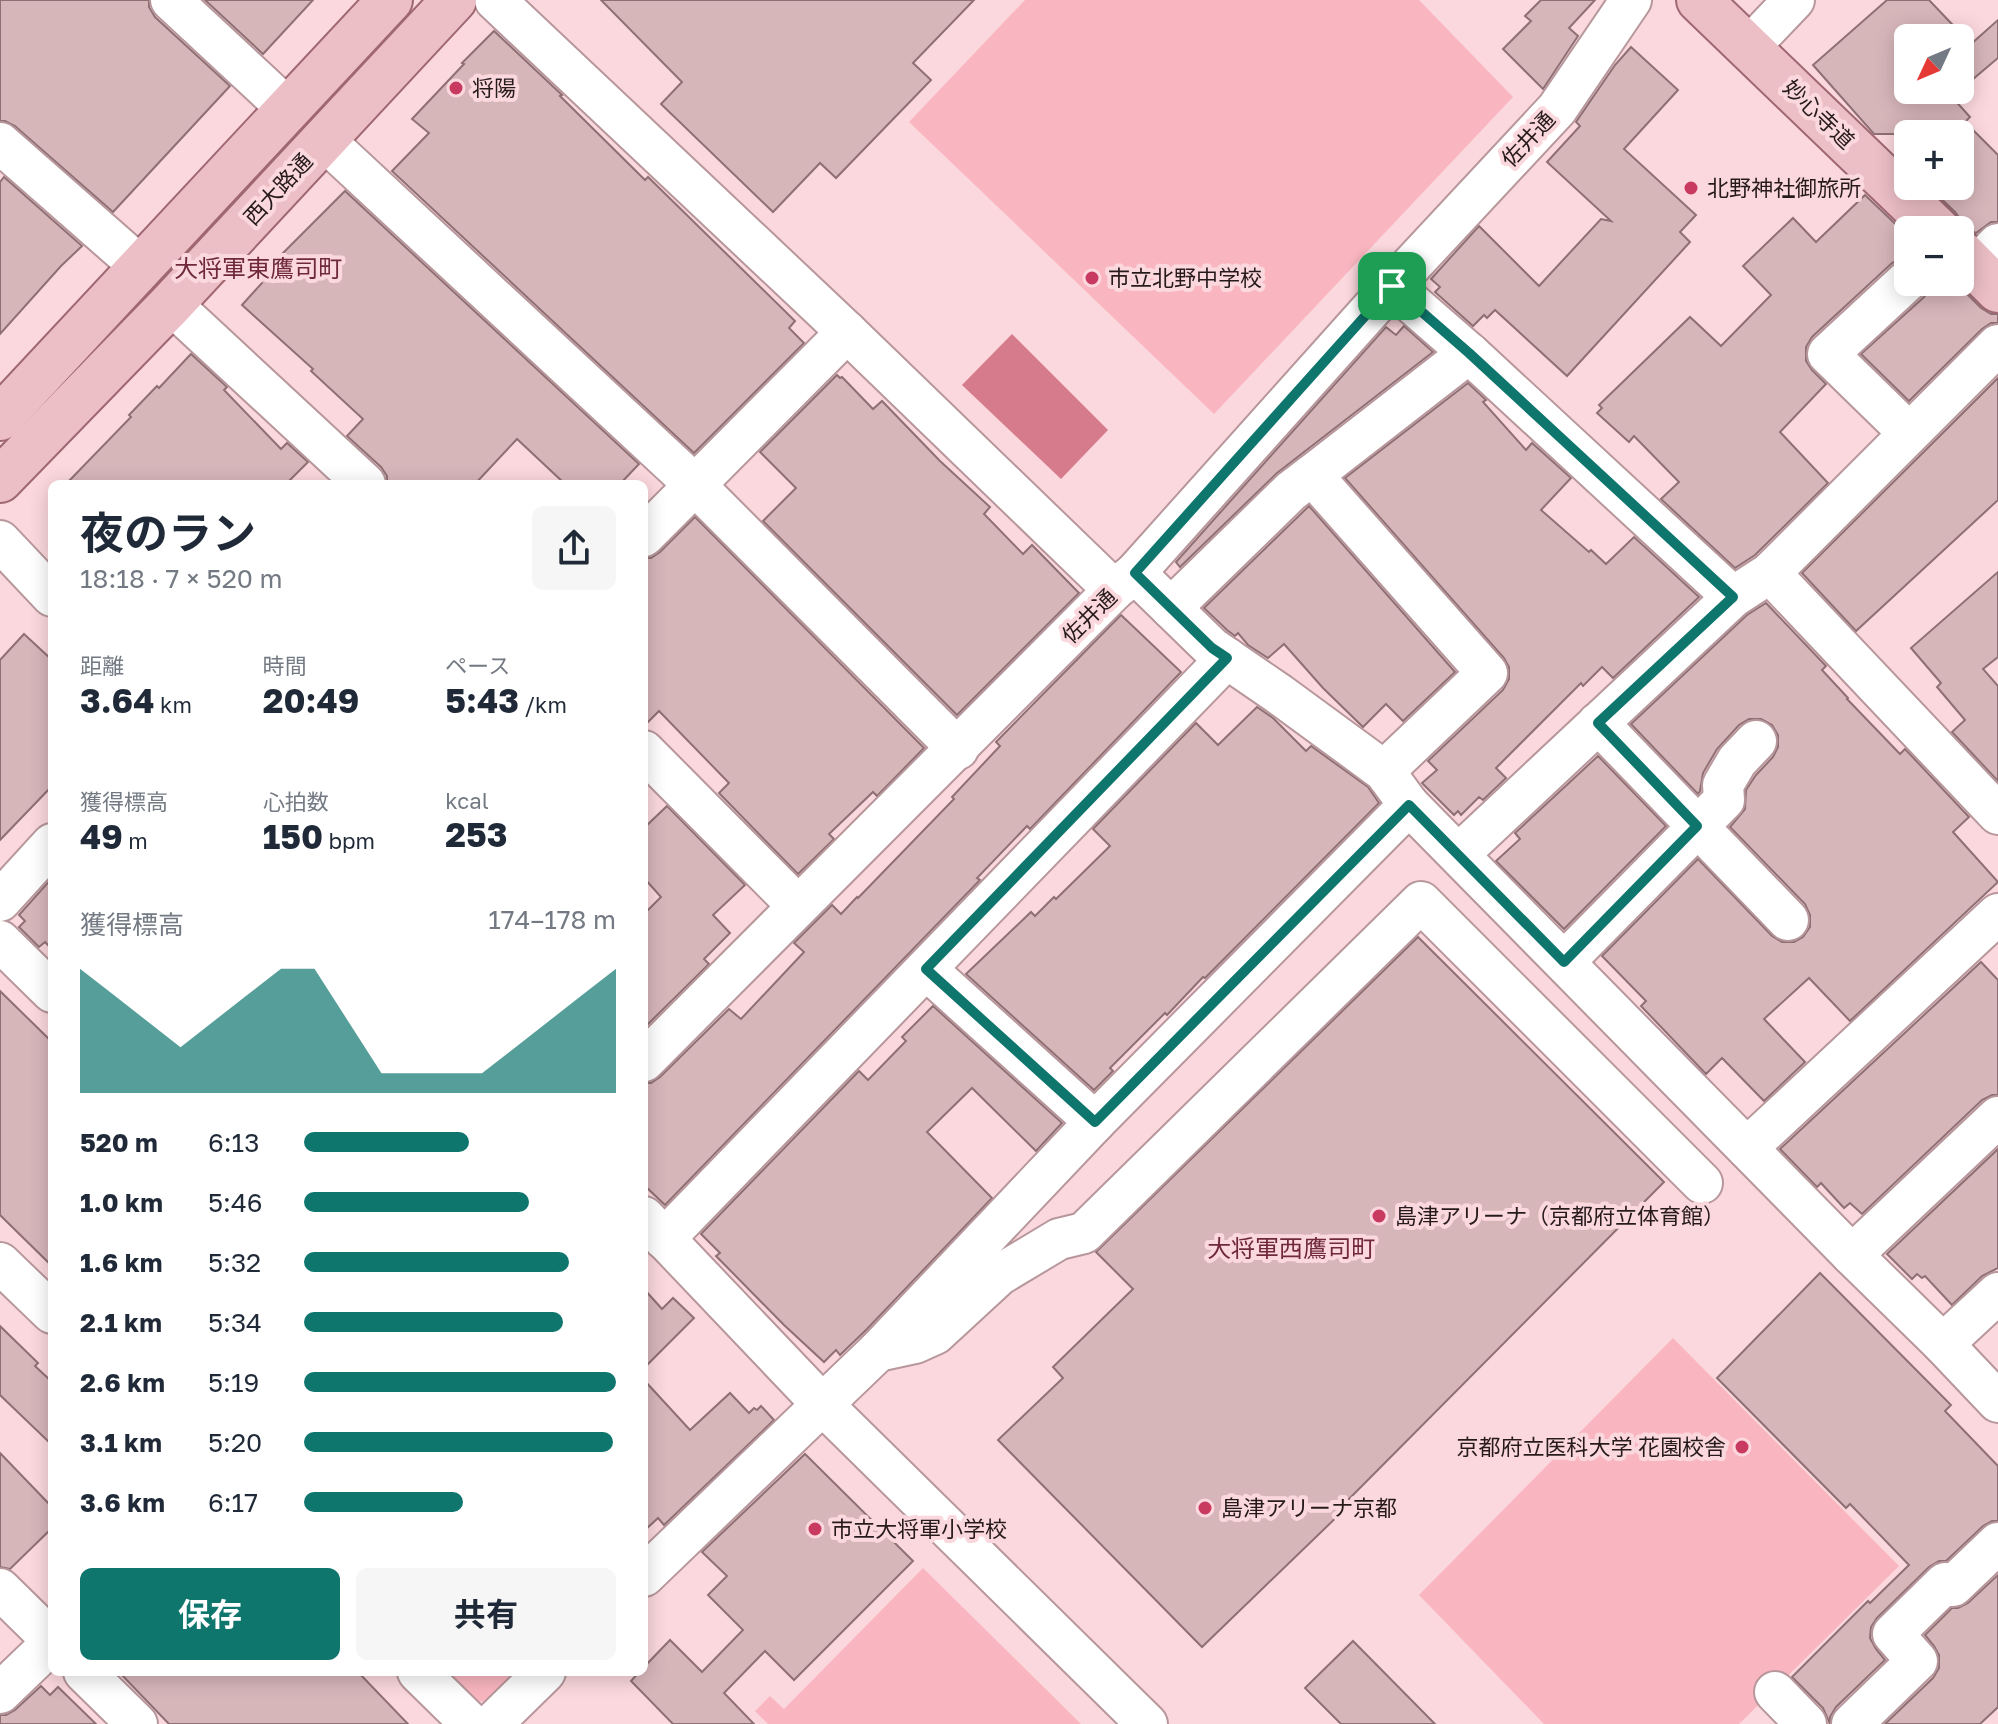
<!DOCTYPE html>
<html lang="ja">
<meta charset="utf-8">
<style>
body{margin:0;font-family:"Golos Text","Noto Sans JP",sans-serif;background:#f6f6f7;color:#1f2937;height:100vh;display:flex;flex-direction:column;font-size:30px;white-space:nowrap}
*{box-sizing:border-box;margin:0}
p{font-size:26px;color:#747a83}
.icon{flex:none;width:44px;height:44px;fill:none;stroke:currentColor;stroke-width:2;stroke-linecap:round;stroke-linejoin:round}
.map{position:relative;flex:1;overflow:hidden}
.drawer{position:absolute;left:48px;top:480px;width:600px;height:1196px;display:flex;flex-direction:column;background:#fff;border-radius:12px;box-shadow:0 4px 20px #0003}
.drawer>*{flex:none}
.needle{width:52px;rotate:226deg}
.controls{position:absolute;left:1894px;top:24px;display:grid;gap:16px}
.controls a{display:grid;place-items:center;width:80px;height:80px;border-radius:12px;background:#fff;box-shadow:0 4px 20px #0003;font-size:40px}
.pin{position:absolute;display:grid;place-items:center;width:68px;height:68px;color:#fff;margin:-34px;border-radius:16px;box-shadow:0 4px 12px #0006}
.round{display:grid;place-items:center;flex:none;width:84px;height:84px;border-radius:12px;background:#f6f6f7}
.overview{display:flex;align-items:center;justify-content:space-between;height:136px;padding:0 32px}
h1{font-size:44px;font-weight:700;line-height:60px}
.metrics{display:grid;grid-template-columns:repeat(3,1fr);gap:12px;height:136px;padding:8px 32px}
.metrics div{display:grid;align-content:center}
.metrics b{font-size:34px;font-weight:700}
.metrics small{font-size:22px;font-weight:400}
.metrics p{font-size:22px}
.chart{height:224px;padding:16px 32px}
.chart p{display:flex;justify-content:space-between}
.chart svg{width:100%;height:144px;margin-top:8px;fill:#0f766e;opacity:.7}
.cta{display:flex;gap:16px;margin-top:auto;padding:16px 32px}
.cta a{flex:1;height:92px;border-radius:12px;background:#0f766e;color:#fff;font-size:32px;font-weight:700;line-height:92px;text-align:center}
.cta a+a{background:#f6f6f7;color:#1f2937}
ul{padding:0 32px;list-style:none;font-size:26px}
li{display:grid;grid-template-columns:128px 96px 1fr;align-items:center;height:60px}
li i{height:20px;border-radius:10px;background:#0f766e}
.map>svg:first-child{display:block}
.green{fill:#fab6c0}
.water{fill:#d67b8b}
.building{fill:#d7b6ba;stroke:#8e7074;stroke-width:2}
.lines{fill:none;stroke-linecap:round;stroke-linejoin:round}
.minor-casing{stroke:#b7979b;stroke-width:44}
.major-casing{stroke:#9f6871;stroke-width:48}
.minor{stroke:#fff;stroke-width:40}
.major{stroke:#ecbec5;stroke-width:44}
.route-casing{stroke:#fff;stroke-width:16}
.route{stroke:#0f766e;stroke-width:10}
.poi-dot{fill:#c93a60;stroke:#fbd8dd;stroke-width:3}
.labels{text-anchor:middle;stroke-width:8;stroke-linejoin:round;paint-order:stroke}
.poi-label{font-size:22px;fill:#261a1c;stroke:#fbd8dd;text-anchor:start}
.street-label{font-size:22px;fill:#261a1c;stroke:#fbd8dd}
.neighbourhood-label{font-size:24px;fill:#6f2939;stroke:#fbd8dd}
</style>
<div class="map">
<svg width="1998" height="1724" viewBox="0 0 1998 1724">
<rect width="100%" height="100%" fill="#fbd8dd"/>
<g class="green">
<polygon points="1025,0 1419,0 1513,97 1214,414 909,122"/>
<polygon points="1673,1338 1899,1566 1739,1724 1544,1724 1419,1595"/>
<polygon points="923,1568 1081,1724 768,1724 755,1711 770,1696 784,1709"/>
<polygon points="439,1672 521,1672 490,1701 469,1702"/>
</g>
<polygon class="water" points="1012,334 1108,430 1061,479 962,385"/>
<g class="building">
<polygon points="0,0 149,0 149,7 155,17 230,86 113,212 15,126 5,121 0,121"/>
<polygon points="205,0 313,0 263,54"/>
<polygon points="601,0 974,0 913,63 931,80 836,178 820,163 773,212 661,104 682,82"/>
<polygon points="1541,0 1595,0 1569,28 1578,36 1543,89 1503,49 1531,21 1525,16"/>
<polygon points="1887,0 1929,0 1971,44 1998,20 1998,58 1960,90 1960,38 1908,38 1908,90 1960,90 1952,97 1970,117 1965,122 1998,155 1998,222 1991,222 1976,233 1967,228 1955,212 1928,186 1960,186 1960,134 1874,134 1813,65"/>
<polygon points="494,31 562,95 560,96 645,180 648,177 795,321 789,328 804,343 694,453 392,171 429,133 412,119 464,64 462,63"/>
<polygon points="1631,47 1678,90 1624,149 1696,215 1680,232 1690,242 1567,376 1495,310 1487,318 1484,315 1473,326 1435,292 1440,287 1431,279 1479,226 1539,286 1601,219 1611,221 1547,162 1580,126 1576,122 1615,65"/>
<polygon points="4,177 82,246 61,266 0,334 0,182"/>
<polygon points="345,191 639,464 620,484 565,484 517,439 475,484 387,484 387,476 381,467 347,436 363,419 311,371 313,369 242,305 262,283 258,278"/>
<polygon points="1865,195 1908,236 1908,258 1902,258 1892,263 1812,337 1806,347 1806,361 1812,370 1826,384 1780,432 1828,483 1755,555 1735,568 1661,499 1679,482 1634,436 1629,442 1597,413 1602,408 1599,405 1690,317 1721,346 1771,295 1743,266 1793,218 1816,242"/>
<polygon points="1930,282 1955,282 1981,308 1991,314 1998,314 1998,323 1991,323 1982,329 1909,401 1861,354 1924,297 1930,288"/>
<polygon points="1404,326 1433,352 1277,473 1180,567 1176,562 1386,327 1396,335"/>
<polygon points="191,354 227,387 224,390 281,449 287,443 308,462 286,484 66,484 131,417 129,415 157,386 159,388"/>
<polygon points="837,375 840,378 842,377 873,409 882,401 940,461 990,507 984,514 1023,554 1032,545 1079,593 957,715 763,521 796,488 760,452"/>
<polygon points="1998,378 1998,500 1856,631 1802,573"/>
<polygon points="1468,383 1486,400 1483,402 1526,450 1532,443 1571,478 1541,510 1589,552 1591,550 1606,564 1634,537 1699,597 1613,678 1602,667 1583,686 1581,683 1496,768 1506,778 1483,800 1479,797 1461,815 1458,811 1454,815 1422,783 1437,770 1428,761 1503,690 1509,679 1509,667 1504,658 1345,478"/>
<polygon points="1309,506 1455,672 1403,721 1386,704 1363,727 1323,688 1284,644 1268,658 1248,645 1238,633 1235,636 1227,630 1204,608"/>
<polygon points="695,517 924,748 877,796 873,792 829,834 834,839 798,874 719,793 729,783 659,711 644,726 644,558 651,558 660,552"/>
<polygon points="1998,572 1998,657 1983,669 1998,686 1998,781 1952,732 1965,720 1937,687 1941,683 1911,648"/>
<polygon points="1766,603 1826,666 1822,670 1848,698 1847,699 1900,754 1905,749 1969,817 1953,832 1998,882 1850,1021 1809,978 1764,1019 1805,1062 1764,1101 1722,1058 1706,1074 1641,1006 1646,1001 1602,956 1698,859 1772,936 1782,942 1794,942 1803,937 1810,927 1810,915 1805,904 1730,827 1745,809 1746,790 1756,775 1773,757 1778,747 1778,735 1772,725 1761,719 1749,719 1739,725 1717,749 1703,773 1700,791 1698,794 1631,724 1747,615"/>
<polygon points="1121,615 1181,672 1030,829 1027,826 977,878 980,880 665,1205 644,1185 644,1083 651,1083 660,1077 729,1009 741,1019 804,952 794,943 832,905 841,914 857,897 858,898 954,799 952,797 1000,746 996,742"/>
<polygon points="24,634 52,660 52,786 0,840 0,660"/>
<polygon points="1257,707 1273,718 1306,751 1311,746 1368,787 1379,803 1205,978 1203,977 1167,1015 1165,1013 1110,1068 1113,1071 1094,1090 966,974 1031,912 1035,916 1054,897 1056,899 1110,846 1093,829 1196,723 1218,745"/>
<polygon points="1598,756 1666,826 1564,929 1496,861 1520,839 1515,833"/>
<polygon points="667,806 745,885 713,915 730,933 704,959 709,964 644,1028 644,914 661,897 644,878 644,828"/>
<polygon points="52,878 52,949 45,942 39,947 19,927 25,921 19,915"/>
<polygon points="1418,937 1664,1182 1342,1506 1345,1509 1202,1647 998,1440 1063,1378 1053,1367 1133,1289 1096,1252"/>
<polygon points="1981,962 1998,980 1998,1095 1992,1095 1982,1100 1862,1214 1850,1203 1844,1208 1821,1183 1817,1187 1780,1149"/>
<polygon points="0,991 52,1042 52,1266 0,1215"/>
<polygon points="933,1006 1062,1123 1036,1151 972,1088 927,1132 992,1198 867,1329 840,1355 836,1350 824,1362 784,1325 716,1256 720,1253 701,1234 859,1071 868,1080 906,1041 902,1037"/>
<polygon points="1998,1149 1998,1268 1982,1276 1952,1305 1925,1276 1922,1278 1917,1274 1912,1279 1887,1254"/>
<polygon points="1820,1273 1951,1405 1945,1411 1998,1466 1998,1521 1992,1521 1983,1526 1946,1561 1939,1561 1929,1567 1877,1618 1871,1627 1870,1638 1876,1649 1885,1660 1836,1707 1830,1717 1830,1724 1823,1708 1792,1677 1868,1601 1870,1603 1909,1565 1850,1504 1846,1508 1717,1378"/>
<polygon points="644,1289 662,1309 673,1298 694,1318 644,1368"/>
<polygon points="0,1326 38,1363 35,1366 52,1382 52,1445 0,1395"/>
<polygon points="644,1380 690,1430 730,1393 749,1413 754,1408 757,1410 761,1406 774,1420 664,1525 658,1518 644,1531"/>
<polygon points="0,1453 52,1507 52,1528 10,1569 0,1567"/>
<polygon points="805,1454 913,1561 794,1680 765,1651 724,1693 754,1724 673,1724 631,1681 639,1672 644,1672 644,1667 670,1640 702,1672 743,1630 708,1595 727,1576 702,1552"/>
<polygon points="1998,1575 1998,1707 1980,1724 1885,1724 1933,1678 1939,1668 1939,1655 1934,1646 1925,1635 1952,1608 1958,1608 1968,1603"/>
<polygon points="1353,1641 1435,1724 1341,1724 1305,1688"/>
<polygon points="119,1672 358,1672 408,1724 169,1724"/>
<polygon points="41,1686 50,1695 58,1687 96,1724 0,1724 0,1715 6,1715 15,1710"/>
</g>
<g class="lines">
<defs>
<g id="minor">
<polyline points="171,0 288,109"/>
<polyline points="495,0 847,332 1114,590"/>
<polyline points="1749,47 1794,0"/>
<polyline points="324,140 695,485 958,749"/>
<polyline points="0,143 141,267"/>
<polyline points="1975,267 1998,244"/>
<polyline points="1908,280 1828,354 1909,433"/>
<polyline points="1392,286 1469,353 1733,597"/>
<polyline points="171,304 365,484"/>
<polyline points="644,536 847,332"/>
<polyline points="0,541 52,596"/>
<polyline points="1135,573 1212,648 1279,694 1384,771 1409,805 1852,1255 1943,1344 1998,1402"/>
<polyline points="1770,573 1998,814"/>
<polyline points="1171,608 1291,491 1312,475"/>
<polyline points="1598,723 1788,920"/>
<polyline points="644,751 798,906"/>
<polyline points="1384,771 1487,673 1312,475 1469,353"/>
<polyline points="1459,854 1733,597 1770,573 1998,345"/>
<polyline points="0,901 52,844"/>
<polyline points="0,941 52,992"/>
<polyline points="1564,962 1724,800 1723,785 1737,761 1756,741"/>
<polyline points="926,969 1095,1122"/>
<path d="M644 1061C800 904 958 748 1114 590L1135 573 1392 286 1557 109 1631 0"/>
<polyline points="1747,1148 1998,914"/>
<polyline points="644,1217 822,1404 1147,1724"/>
<polyline points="664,1239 1227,658"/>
<polyline points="1852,1255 1998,1117"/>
<polyline points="0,1263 52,1313"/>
<polyline points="1943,1344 1998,1293"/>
<polyline points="878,1351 915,1343 935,1334 999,1275 1059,1239 1084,1233 1421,902 1702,1183"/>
<polyline points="644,1576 878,1351 1095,1122 1409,805"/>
<polyline points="0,1589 52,1640"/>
<polyline points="84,1672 137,1724"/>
<polyline points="418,1672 471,1724"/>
<polyline points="1775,1692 1806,1724"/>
<polyline points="0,1693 52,1643"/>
<polyline points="492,1724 545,1672"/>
<polyline points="1852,1724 1917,1661 1893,1634 1945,1583 1953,1586 1998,1543"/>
</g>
<g id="major">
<polyline points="1699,0 1938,230"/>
<polyline points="1960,252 1998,290"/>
<polyline points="0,418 390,0"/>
<polyline points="0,480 171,304 454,0"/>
</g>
</defs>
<use href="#minor" class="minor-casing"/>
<use href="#major" class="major-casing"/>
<use href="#minor" class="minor"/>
<use href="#major" class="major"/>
</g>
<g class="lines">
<defs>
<polygon id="route" points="1392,286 1469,353 1733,597 1598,723 1697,826 1564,962 1409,805 1095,1122 926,969 1227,658 1212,648 1135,573"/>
</defs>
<use href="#route" class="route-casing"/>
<use href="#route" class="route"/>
</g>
<g class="poi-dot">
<circle cx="456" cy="88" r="8"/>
<circle cx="1691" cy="188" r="8"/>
<circle cx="1092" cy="278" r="8"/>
<circle cx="1379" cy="1216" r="8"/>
<circle cx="1742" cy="1447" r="8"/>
<circle cx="1205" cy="1508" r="8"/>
<circle cx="815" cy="1529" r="8"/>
</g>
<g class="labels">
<g class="poi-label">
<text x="472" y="96">将陽</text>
<text x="1707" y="196">北野神社御旅所</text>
<text x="1108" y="286">市立北野中学校</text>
<text x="1395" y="1224">島津アリーナ（京都府立体育館）</text>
<text x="1726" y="1455" text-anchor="end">京都府立医科大学 花園校舎</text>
<text x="1221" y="1516">島津アリーナ京都</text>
<text x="831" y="1537">市立大将軍小学校</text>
</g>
<g class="street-label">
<text transform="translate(1819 114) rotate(44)" y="8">妙心寺道</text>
<text transform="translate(1528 139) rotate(-47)" y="8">佐井通</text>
<text transform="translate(278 189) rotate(-47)" y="8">西大路通</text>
<text transform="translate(1089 616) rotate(-45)" y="8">佐井通</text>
</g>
<g class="neighbourhood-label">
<text x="258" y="277">大将軍東鷹司町</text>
<text x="1291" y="1257">大将軍西鷹司町</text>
</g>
</g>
</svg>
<div class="controls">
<a><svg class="needle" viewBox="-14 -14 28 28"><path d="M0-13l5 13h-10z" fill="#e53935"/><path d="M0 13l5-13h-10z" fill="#747a83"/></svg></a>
<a>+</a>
<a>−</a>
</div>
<div class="pin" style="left:1392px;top:286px;background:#1e9e55"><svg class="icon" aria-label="arrive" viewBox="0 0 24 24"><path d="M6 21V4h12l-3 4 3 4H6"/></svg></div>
<section class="drawer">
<div class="overview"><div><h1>夜のラン</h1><p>18:18 · 7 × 520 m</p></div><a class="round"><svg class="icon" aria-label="share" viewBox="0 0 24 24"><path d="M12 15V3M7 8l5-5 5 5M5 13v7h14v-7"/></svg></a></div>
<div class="metrics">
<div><p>距離</p><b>3.64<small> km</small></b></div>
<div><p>時間</p><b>20:49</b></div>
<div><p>ペース</p><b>5:43<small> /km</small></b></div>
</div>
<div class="metrics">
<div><p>獲得標高</p><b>49<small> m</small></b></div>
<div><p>心拍数</p><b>150<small> bpm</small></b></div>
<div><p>kcal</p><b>253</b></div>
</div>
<div class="chart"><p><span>獲得標高</span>174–178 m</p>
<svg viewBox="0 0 160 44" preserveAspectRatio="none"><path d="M0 44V6L10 14L20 22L30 30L40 22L50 14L60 6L70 6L80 22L90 38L100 38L110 38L120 38L130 30L140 22L150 14L160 6V44z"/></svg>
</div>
<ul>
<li><b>520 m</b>6:13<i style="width:53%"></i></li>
<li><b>1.0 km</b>5:46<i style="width:72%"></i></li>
<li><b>1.6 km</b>5:32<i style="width:85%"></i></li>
<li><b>2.1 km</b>5:34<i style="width:83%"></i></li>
<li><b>2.6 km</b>5:19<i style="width:100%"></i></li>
<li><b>3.1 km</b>5:20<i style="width:99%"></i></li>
<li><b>3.6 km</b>6:17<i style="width:51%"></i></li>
</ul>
<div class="cta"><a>保存</a><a>共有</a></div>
</section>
</div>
